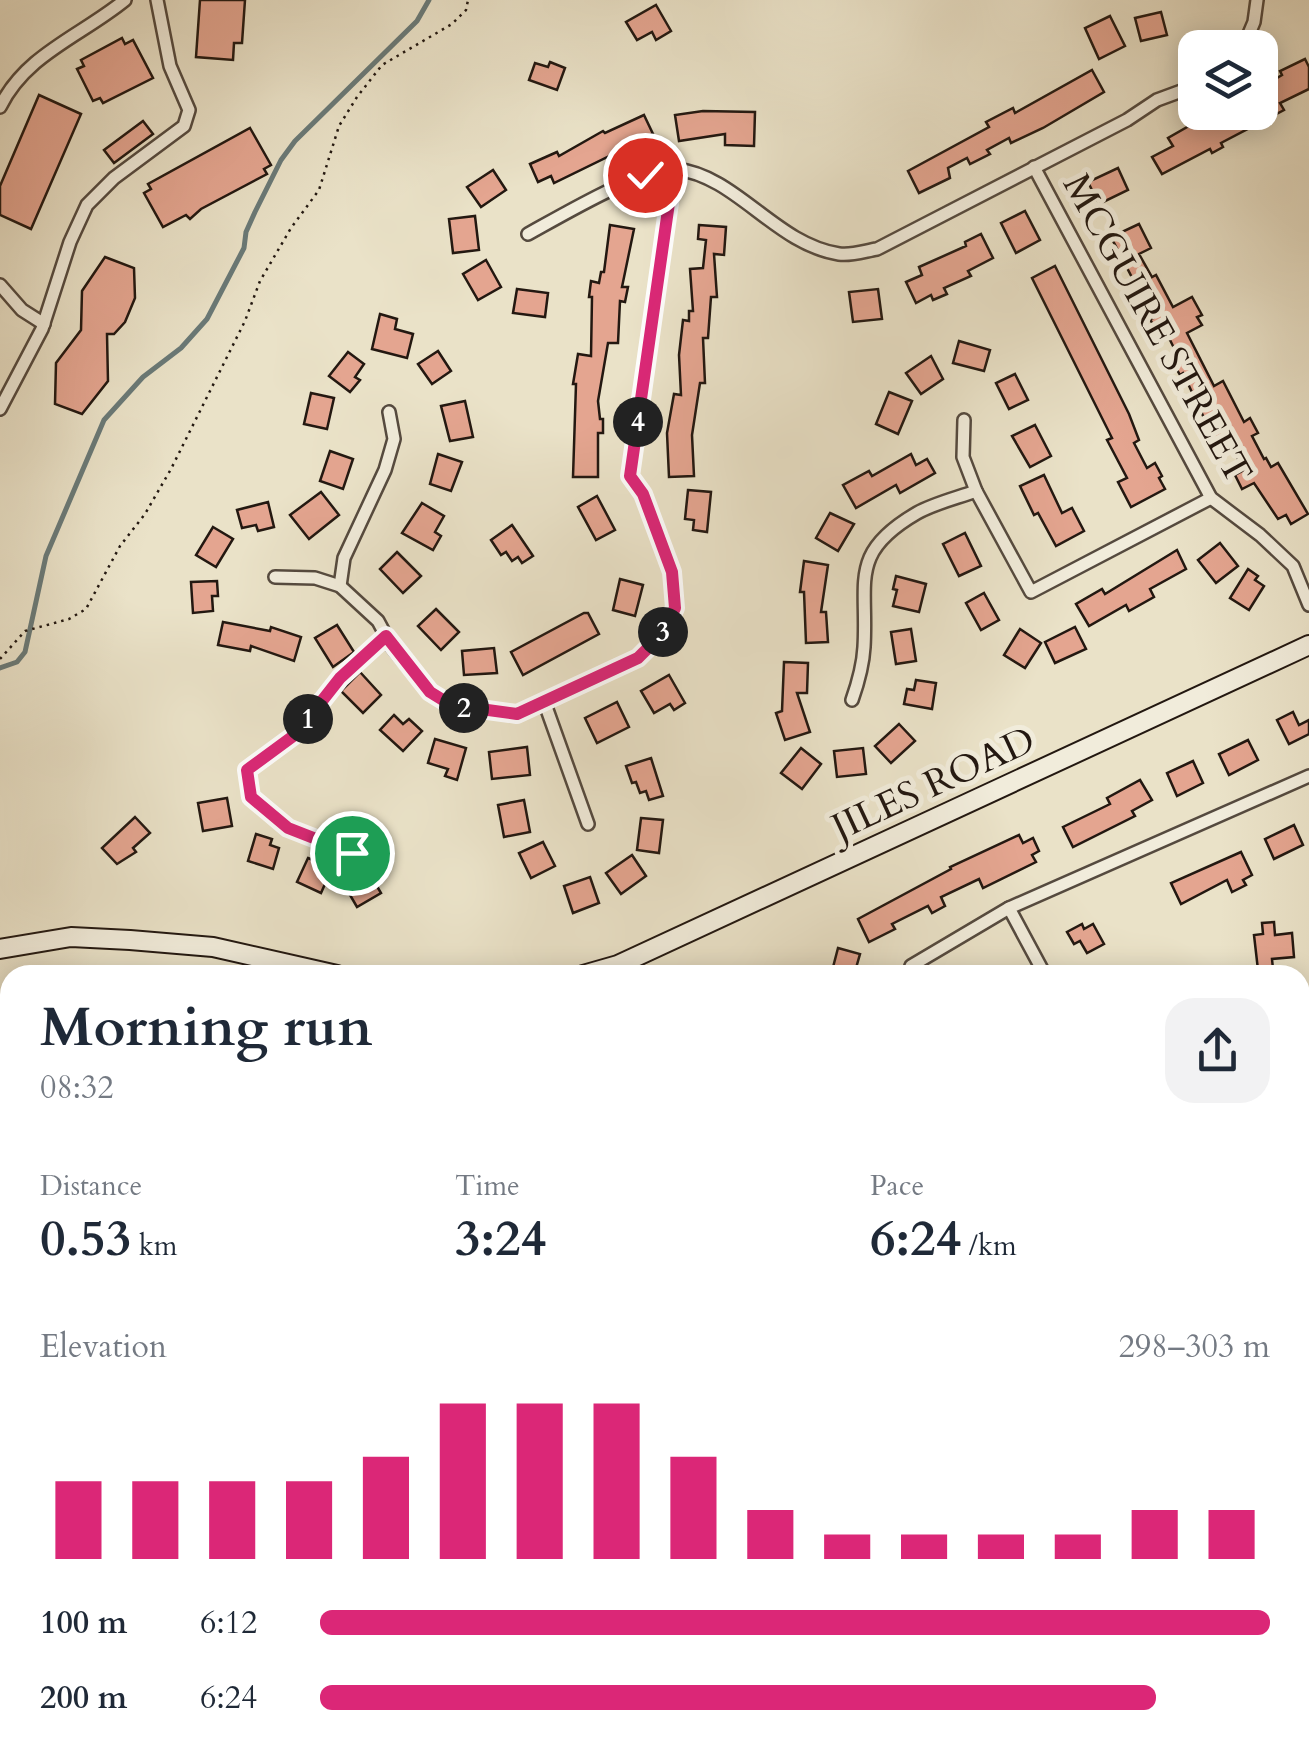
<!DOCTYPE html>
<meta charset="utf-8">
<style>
body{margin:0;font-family:Cardo,serif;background:#f2f2f3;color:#1f2937;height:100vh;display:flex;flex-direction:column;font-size:38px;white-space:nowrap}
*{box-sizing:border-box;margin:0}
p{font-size:32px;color:#747a83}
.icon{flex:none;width:55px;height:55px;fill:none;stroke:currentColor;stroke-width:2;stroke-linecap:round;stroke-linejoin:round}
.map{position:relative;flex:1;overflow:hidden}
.side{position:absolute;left:0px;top:965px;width:1310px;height:790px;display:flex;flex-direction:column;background:#fff;border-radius:30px 30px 0 0;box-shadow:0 5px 25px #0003}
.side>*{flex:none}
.buttons{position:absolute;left:1178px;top:30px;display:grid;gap:20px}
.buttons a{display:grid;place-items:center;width:100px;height:100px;border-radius:20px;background:#fff;box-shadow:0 5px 25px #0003;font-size:50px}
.pin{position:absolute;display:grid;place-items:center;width:85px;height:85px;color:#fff;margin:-42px;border:5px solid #fff;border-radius:50%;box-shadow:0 2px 10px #0007}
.km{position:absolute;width:50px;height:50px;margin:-25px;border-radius:50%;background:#222;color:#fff;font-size:28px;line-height:50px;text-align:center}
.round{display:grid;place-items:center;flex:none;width:105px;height:105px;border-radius:30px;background:#f2f2f3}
.headline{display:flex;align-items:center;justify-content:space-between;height:170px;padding:0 40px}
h1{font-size:55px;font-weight:600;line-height:75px}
.stats{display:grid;grid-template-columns:repeat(3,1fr);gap:15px;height:170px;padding:10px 40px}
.stats div{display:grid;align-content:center}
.stats b{font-size:50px;font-weight:600}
.stats small{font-size:28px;font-weight:400}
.stats p{font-size:28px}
.chart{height:280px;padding:20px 40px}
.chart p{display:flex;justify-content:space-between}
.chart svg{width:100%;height:180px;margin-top:10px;stroke:#db2777;stroke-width:6}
ul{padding:0 40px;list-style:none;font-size:32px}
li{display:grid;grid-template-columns:160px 120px 1fr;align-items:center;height:75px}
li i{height:25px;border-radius:12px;background:#db2777}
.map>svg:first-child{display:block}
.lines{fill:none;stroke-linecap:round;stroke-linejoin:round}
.stream{stroke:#6a7a78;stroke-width:5}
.building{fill:#e4a590;stroke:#231811;stroke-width:2.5}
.street-casing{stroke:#554a3f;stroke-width:16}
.secondary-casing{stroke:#231811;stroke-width:22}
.path{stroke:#231811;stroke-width:2.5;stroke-dasharray:2.5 5;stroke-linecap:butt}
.street{stroke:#f1ecdb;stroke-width:11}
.secondary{stroke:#f1ecdb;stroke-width:18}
.route-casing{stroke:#fff;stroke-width:20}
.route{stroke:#db2777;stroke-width:12}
.labels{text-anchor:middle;stroke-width:10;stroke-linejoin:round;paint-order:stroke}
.street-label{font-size:38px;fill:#231811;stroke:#f1ecdb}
</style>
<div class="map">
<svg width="1309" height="1755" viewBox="0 0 1309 1755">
<rect width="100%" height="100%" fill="#eae2c8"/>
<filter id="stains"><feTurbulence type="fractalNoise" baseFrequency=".002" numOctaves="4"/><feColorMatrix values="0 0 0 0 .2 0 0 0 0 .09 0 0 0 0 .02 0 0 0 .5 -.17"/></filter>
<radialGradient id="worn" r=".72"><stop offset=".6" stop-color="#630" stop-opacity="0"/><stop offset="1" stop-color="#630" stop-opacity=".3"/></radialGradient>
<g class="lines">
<polyline class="stream" points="0,668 17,662 25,652 46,556 104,420 143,377 181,348 207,319 244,248 246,232 255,212 281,160 295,141 417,21 429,0"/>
</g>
<g class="building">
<polygon points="200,0 245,0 242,43 234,43 233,60 196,57"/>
<polygon points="656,5 671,31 656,40 652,32 637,40 626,22"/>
<polygon points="1161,12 1167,35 1141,41 1135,18"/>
<polygon points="1110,16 1125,46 1099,59 1085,28"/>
<polygon points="122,38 125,44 133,40 153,78 103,103 100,98 93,101 77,69 84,66 81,60"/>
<polygon points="1305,59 1309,67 1309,89 1280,103 1284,110 1221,143 1223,147 1212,153 1210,149 1162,174 1152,157 1173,146 1168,138 1210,114 1214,123 1234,112 1260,112 1260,88 1282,75 1280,71"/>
<polygon points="550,62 565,68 557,90 529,80 535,63 548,67"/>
<polygon points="1092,70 1104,92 1043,128 1011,143 1009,138 987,150 990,154 970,164 967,158 948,168 950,178 919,193 908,171 989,127 986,122 1013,108 1015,113"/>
<polygon points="39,95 81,114 31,229 0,215 0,186"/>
<polygon points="703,111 755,112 754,146 725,145 725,134 679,141 675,115"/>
<polygon points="644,115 653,134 640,140 643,146 630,152 628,147 554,183 551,176 538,182 530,164 557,152 559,156 603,131 605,133"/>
<polygon points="143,121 153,134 114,163 104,150"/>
<polygon points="250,128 271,165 264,169 267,174 201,209 190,219 186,215 163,227 144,193 151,189 148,184"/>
<polygon points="1118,168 1128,190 1099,204 1088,182"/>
<polygon points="493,170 506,190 481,207 467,187"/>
<polygon points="1025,211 1040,240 1016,253 1001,223"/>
<polygon points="475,216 479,250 453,253 449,219"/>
<polygon points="1139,224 1151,248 1139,254 1152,277 1156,275 1173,307 1192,297 1202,315 1197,317 1202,325 1187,333 1214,386 1223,381 1244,422 1250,418 1258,433 1252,436 1264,459 1266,458 1271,467 1278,463 1308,514 1291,524 1286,515 1278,519 1254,483 1242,489 1235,475 1244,470 1231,447 1220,452 1183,373 1180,375 1171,359 1178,356 1165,330 1158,334 1150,319 1153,318 1111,237"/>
<polygon points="610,225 634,229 622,287 628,287 625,302 620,301 618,343 608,343 598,401 600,419 603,419 603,433 598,433 598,477 573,477 576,384 573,384 578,354 591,356 592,297 589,297 591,281 599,283 601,272 604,272"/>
<polygon points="699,225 726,227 724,255 714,254 717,297 711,297 708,338 703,338 705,383 700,383 692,435 694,476 669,477 667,433 674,394 681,395 679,355 683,320 689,321 689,311 693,311 690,269 703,268 706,240 698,239"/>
<polygon points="981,234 993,258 968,271 971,276 944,288 947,294 933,300 931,295 916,303 906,282 922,275 919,267 966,246 965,242"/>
<polygon points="105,257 134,268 135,298 125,322 114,334 107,334 108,381 82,414 55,404 56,363 81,330 82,291"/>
<polygon points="486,260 501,287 478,300 463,274"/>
<polygon points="1055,266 1129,414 1139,440 1134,443 1147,468 1155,463 1162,476 1159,478 1165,489 1131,507 1118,482 1127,478 1107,440 1112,438 1032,278"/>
<polygon points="517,289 548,293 545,317 513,313"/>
<polygon points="878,289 882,319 853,322 849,292"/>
<polygon points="380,314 397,319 395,329 413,334 407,358 372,349"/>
<polygon points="959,341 990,350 984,371 953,363"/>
<polygon points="438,351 451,371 432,384 418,364"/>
<polygon points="348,352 364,364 355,377 360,380 350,392 329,376"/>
<polygon points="931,356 943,379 921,394 906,373"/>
<polygon points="1015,374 1028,400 1009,409 996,383"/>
<polygon points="889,392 912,401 898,434 876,424"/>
<polygon points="311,393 334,398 327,429 304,424"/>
<polygon points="465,401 473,437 450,441 441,406"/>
<polygon points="1035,425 1051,456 1030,467 1012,436"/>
<polygon points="330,451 353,459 343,489 320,481"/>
<polygon points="438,454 462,462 451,491 430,484"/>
<polygon points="911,454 916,465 927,459 935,473 900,493 896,485 856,508 843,485 869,471 872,476"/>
<polygon points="1044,475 1062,513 1072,508 1084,531 1056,546 1038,513 1034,515 1020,486"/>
<polygon points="688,490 711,492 707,532 693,530 694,520 685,519"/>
<polygon points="321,492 339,515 309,539 290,515"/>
<polygon points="597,496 615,530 596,540 578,507"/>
<polygon points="268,502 274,527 258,531 256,525 242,528 237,510"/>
<polygon points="422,503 444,516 435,532 441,536 433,550 402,533"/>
<polygon points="830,513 854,524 838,551 816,538"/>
<polygon points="512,525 533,556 522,563 518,557 512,561 506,552 501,555 491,540"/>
<polygon points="213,527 233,539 216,567 196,555"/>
<polygon points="965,533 981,566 959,576 943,544"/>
<polygon points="1220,543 1238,566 1216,583 1198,560"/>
<polygon points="1177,550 1186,569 1150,589 1154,597 1129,611 1126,605 1089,626 1076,604 1102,589 1105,594"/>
<polygon points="397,552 421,576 403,593 380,569"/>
<polygon points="804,561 828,565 821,612 826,612 828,642 806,643 804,592 800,592"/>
<polygon points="1248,569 1258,576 1255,580 1264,586 1249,610 1230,598"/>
<polygon points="896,576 926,584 919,612 893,606 897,590 893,589"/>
<polygon points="620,579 643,585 635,616 613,610"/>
<polygon points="217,581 218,596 212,596 213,611 193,613 191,582"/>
<polygon points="984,593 999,620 981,630 966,603"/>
<polygon points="436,609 459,632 441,650 418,626"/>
<polygon points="584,613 588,613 599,634 523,675 511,652"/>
<polygon points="223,622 270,631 271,627 301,637 294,661 251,646 250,651 218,645"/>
<polygon points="337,625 354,652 333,667 315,638"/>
<polygon points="1075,627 1086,649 1055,663 1045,642"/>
<polygon points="911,629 916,661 896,664 891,632"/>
<polygon points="1020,629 1041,643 1025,668 1004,655"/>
<polygon points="494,648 497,673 464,675 462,651"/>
<polygon points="784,662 808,663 807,693 797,693 810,732 785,740 776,713 782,711"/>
<polygon points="360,672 381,695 363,713 341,691"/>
<polygon points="669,675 685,703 674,710 670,704 654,713 641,691"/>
<polygon points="916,680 936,683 932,709 904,704 907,689 914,690"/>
<polygon points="617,702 629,727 597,743 585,718"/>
<polygon points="1293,712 1299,725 1309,720 1309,734 1289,744 1277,720"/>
<polygon points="394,715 403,724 409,719 422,731 403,751 380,730"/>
<polygon points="899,724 915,741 891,763 875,746"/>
<polygon points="435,739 466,748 457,780 445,776 448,769 428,763"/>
<polygon points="1248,740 1258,760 1229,775 1219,754"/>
<polygon points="527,747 530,775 492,779 489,752"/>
<polygon points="801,748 821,764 802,789 781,773"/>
<polygon points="863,748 866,774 837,777 834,751"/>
<polygon points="651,758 663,796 649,800 646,791 640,793 636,782 632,783 626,766"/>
<polygon points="1193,761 1203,783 1177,796 1167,773"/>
<polygon points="1140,780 1152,800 1132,811 1135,816 1073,847 1063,827 1110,804 1107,798"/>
<polygon points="227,798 232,826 203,831 198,803"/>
<polygon points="524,800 530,832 504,837 498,805"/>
<polygon points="135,817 150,833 133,848 136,852 117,864 102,848"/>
<polygon points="641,818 663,820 659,853 637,850"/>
<polygon points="1294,825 1303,845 1274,859 1265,839"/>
<polygon points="256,834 272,839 270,845 279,848 273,869 248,861"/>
<polygon points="1019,835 1023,843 1033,838 1039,851 1032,855 1036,862 983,888 979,879 941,897 945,906 932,913 928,906 892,924 895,929 869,942 858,919 951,869 950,867"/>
<polygon points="543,842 555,866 531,878 519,853"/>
<polygon points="1241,852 1252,875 1243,880 1246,885 1232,892 1227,880 1181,904 1171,883"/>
<polygon points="632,855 646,876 621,894 606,873"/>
<polygon points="308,858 323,864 320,870 329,875 321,893 297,882"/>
<polygon points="367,869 381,893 357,907 343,883"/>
<polygon points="590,877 599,903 573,913 564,886"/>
<polygon points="1274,922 1275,935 1292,933 1294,957 1272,959 1273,969 1258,970 1254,935 1263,934 1262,923"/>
<polygon points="1082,924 1084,929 1093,924 1104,944 1087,953 1080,941 1074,944 1067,932"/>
<polygon points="838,948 860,954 854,975 831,975"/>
</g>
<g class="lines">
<defs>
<g id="street">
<polyline points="1243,48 1254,22 1257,0"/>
<path d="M0 107C26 54 81 36 125 0"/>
<polyline points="1034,167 1211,498 1260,535 1293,566 1309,605"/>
<path d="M528 234C559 217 645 166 676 169 737 176 775 244 839 254 851 256 865 251 877 249L1127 120 1157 100 1195 86"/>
<polyline points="0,285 22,310 44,324"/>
<polyline points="0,409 42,329 70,242 87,205 114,178 184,126 189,110 170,66 157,0"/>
<polyline points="964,420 963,457 976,491 1031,592 1211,498"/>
<polyline points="275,577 315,578 340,586 378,621 392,647 429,692 451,705 517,714 638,658 662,634 675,608 672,573 643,493 630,476 674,168"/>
<polyline points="340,586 344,558 385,470 394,439 389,412"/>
<path d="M852 700C858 683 863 666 864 647 868 581 848 553 917 513 935 503 957 498 976 491"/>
<polyline points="545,704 588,824"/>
<polyline points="351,853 288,828 251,797 247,770 296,735 339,678 386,636"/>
<polyline points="1009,908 1045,975"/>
<polyline points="911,966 1009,908 1309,776"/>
<polyline points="1300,1099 1309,1098"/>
<polyline points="1021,1745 1025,1755"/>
<polyline points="1268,1745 1272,1755"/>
<polyline points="344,1755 365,1745"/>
</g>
<g id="secondary">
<polyline points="0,949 71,937 130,940 213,947 337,975"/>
<polyline points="583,975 618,965 1309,645"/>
</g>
</defs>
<use href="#street" class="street-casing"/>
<use href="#secondary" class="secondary-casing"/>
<polyline class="path" points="0,659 25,631 69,619 86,609 120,546 145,514 171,469 245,321 260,281 291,228 319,190 339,126 357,97 382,65 452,24 466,10 468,0"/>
<use href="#street" class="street"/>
<use href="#secondary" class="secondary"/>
</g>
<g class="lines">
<defs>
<polyline id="route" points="352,853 288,828 251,797 247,770 296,734 340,678 386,636 430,692 451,705 517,714 638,658 662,634 675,608 672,572 643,494 630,476 674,168 645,175"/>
</defs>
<use href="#route" class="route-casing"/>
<use href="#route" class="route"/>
</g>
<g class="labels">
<g class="street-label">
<text transform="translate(1158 328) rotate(61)" y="13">MCGUIRE STREET</text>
<text transform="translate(933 783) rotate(-25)" y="13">JILES ROAD</text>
</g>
</g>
<rect width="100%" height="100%" filter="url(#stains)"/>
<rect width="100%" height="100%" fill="url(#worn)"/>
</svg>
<div class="buttons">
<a><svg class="icon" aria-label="layers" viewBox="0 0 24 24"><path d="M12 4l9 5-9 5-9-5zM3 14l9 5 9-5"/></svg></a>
</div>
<div class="pin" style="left:352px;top:853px;background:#1e9e55"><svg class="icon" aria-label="arrive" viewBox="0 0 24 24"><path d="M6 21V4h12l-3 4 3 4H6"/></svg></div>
<div class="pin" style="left:645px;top:175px;background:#d93025"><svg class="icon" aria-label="check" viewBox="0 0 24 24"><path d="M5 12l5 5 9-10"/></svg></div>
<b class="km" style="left:308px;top:719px">1</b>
<b class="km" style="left:464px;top:708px">2</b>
<b class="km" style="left:663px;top:632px">3</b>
<b class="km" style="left:638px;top:422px">4</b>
<section class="side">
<div class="headline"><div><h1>Morning run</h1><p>08:32</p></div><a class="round"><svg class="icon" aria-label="share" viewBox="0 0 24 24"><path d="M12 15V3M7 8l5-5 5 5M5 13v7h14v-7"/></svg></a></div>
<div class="stats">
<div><p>Distance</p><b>0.53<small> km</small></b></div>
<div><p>Time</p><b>3:24</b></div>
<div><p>Pace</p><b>6:24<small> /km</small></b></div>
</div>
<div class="chart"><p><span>Elevation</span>298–303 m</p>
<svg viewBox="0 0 160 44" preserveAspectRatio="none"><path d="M5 44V25M15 44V25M25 44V25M35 44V25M45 44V19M55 44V6M65 44V6M75 44V6M85 44V19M95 44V32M105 44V38M115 44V38M125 44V38M135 44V38M145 44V32M155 44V32"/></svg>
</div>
<ul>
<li><b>100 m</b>6:12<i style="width:100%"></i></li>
<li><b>200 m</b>6:24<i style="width:88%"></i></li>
</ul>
</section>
</div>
